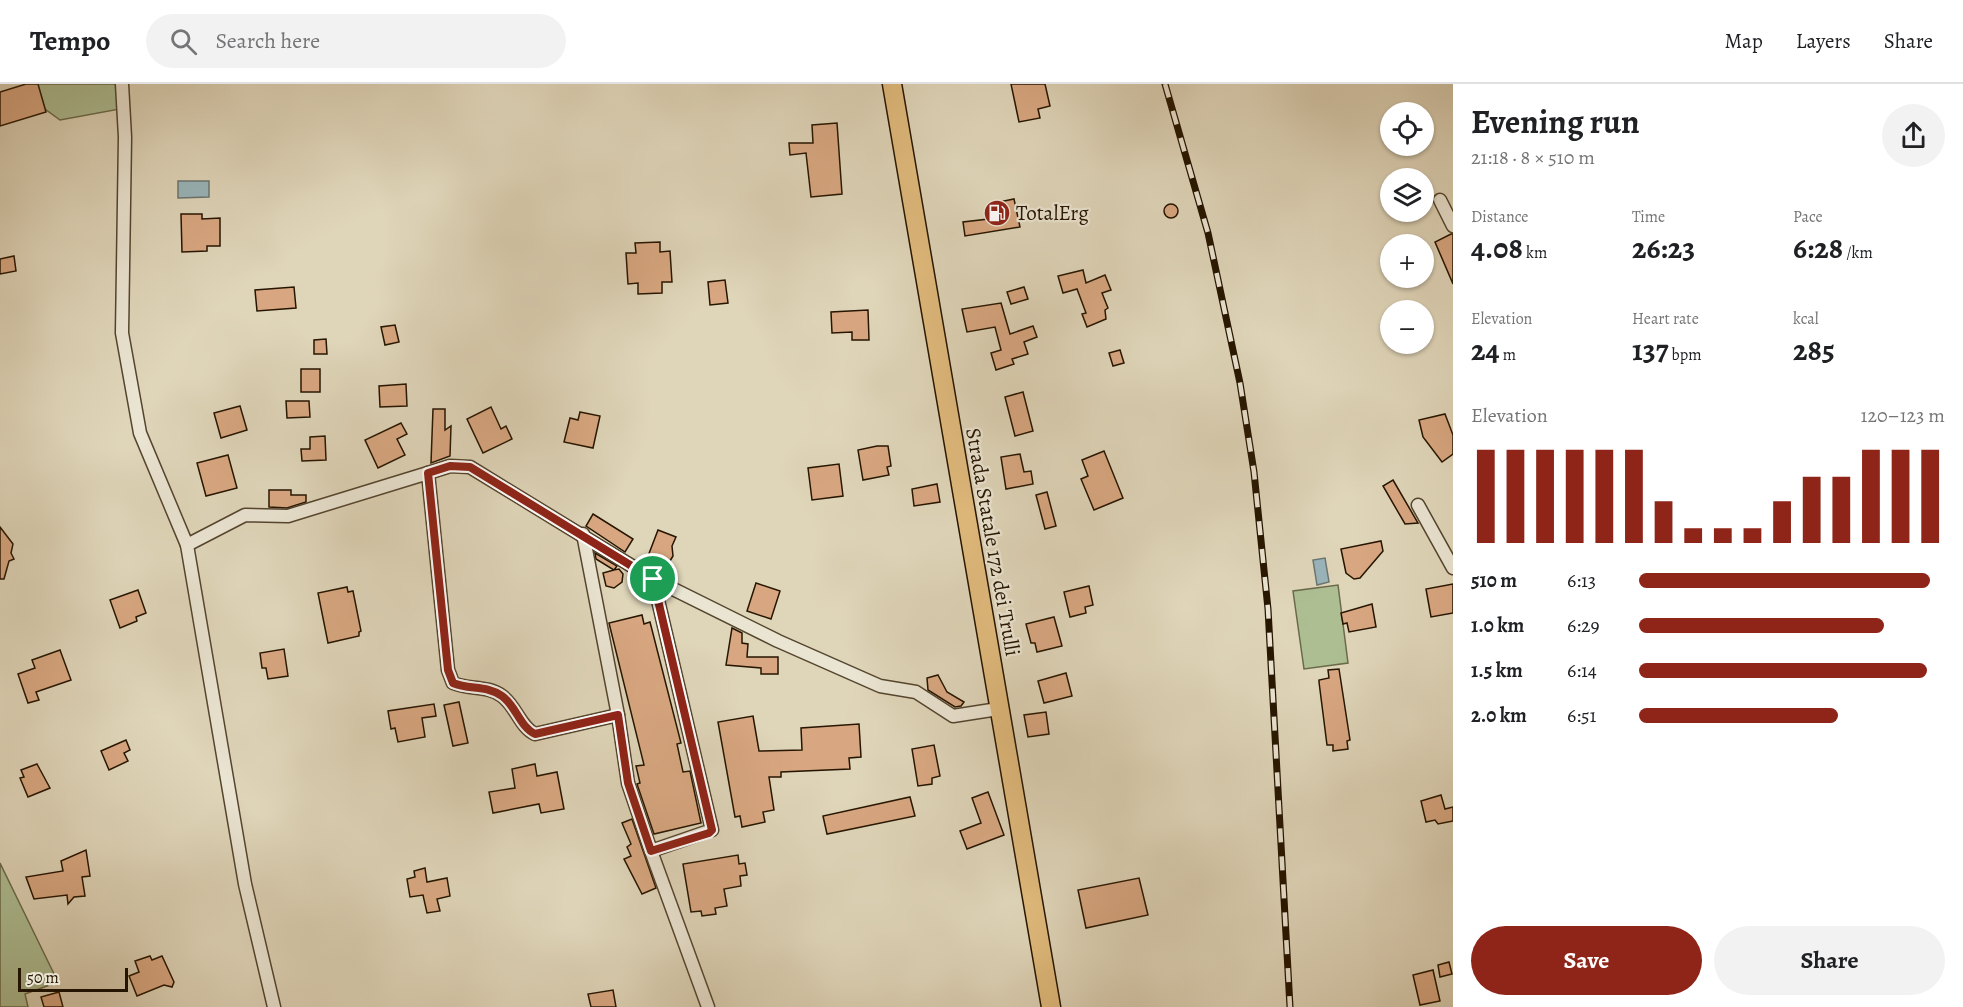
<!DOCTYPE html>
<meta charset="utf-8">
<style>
body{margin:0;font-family:Alegreya,serif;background:#f2f2f2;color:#202124;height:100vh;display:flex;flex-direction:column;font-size:22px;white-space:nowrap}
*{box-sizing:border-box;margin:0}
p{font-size:20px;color:#757577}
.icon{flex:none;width:33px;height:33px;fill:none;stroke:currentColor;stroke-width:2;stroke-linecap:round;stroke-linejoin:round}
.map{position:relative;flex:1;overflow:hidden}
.drawer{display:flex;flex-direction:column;background:#fff;width:510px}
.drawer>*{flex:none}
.controls{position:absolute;left:1380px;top:18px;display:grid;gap:12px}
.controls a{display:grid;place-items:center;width:54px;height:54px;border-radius:50%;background:#fff;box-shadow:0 2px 4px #0004;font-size:30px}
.scale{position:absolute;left:18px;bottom:15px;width:110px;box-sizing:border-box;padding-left:6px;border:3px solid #261500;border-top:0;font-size:16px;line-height:21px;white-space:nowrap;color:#261500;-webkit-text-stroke:4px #eae4d2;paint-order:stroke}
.pin{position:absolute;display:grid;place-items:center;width:51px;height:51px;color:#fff;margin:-26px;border:3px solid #fff;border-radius:50%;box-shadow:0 2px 6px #0007}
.round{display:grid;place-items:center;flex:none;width:63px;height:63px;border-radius:32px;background:#f2f2f2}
.overview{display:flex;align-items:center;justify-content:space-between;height:102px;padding:0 18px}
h1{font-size:33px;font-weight:600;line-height:45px}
.stats{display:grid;grid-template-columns:repeat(3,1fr);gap:9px;height:102px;padding:6px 18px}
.stats div{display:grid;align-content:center}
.stats b{font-size:30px;font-weight:600}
.stats small{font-size:16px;font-weight:400}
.stats p{font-size:16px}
.chart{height:168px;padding:12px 18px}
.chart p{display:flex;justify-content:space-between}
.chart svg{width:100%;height:108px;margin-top:6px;stroke:#8f2418;stroke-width:6}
.action{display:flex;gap:12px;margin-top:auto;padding:12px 18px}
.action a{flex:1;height:69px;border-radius:36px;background:#8f2418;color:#fff;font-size:24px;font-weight:600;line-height:69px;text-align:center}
.action a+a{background:#f2f2f2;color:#202124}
ul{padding:0 18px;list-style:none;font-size:20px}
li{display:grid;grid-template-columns:96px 72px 1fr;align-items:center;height:45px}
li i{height:15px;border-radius:8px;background:#8f2418}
header{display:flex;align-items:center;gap:36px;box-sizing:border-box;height:84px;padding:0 30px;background:#fff;border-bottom:2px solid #e0e0e0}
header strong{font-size:28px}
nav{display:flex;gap:33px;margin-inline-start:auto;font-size:21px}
.search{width:420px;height:54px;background:#f2f2f2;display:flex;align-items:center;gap:15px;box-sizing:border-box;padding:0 21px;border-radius:33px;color:#757577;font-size:22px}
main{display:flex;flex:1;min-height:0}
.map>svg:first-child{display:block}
.green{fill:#adbe93;stroke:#6a6a4a;stroke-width:1.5}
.water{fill:#99b5bb;stroke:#6b7570;stroke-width:1.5}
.building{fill:#d8a781;stroke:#261500;stroke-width:1.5}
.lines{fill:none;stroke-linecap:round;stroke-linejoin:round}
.street-casing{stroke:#54452e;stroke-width:15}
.primary-casing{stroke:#261500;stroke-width:21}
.street{stroke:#eae4d2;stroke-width:12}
.primary{stroke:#e0ba7c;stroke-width:18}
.rail-casing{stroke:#261500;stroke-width:7}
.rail{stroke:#eae4d2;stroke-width:4.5;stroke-dasharray:14;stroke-linecap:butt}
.route-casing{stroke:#fff;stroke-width:12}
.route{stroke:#8f2418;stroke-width:8}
.labels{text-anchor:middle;stroke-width:4.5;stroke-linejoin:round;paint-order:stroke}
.poi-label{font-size:21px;fill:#261500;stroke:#eae4d2;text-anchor:start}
.street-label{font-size:21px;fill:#261500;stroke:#eae4d2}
</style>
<header>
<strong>Tempo</strong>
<div class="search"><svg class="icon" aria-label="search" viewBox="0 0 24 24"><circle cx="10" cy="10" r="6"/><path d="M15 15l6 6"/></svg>Search here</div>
<nav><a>Map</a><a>Layers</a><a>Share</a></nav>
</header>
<main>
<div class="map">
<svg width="1453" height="923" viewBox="0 0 1453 923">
<rect width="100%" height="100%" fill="#dfd5b9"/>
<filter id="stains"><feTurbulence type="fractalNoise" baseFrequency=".00333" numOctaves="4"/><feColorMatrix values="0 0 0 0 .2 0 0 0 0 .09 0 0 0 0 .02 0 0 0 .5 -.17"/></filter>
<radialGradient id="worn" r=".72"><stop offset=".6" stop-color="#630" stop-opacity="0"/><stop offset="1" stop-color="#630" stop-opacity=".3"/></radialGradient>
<g class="green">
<polygon points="37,0 117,0 120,25 60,36 45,25"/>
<polygon points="1338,501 1348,579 1304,585 1293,507"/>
<polygon points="0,779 58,898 25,910 28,923 0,923"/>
</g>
<g class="water">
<polygon points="178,97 209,97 209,113 178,114"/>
<polygon points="1325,474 1329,498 1317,501 1313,476"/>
</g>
<g class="building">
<polygon points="26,0 38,0 46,28 0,42 0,8"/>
<polygon points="1011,0 1045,0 1050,22 1038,25 1040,34 1019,38"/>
<polygon points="837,39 842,110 811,113 806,69 790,71 789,59 813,59 812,41"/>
<polygon points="1014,115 1020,143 965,152 963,138 997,134 994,119"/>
<circle cx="1171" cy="127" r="7"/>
<polygon points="181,130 202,130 202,135 220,134 220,162 207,162 207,167 182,168"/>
<polygon points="1451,150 1453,150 1453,200 1435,158"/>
<polygon points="660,158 660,168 670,167 672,198 662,198 662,209 638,210 638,199 628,200 626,169 636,169 635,159"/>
<polygon points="14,172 16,187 0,190 0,175"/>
<polygon points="1083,186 1086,199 1105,191 1111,206 1102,209 1108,224 1105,226 1106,235 1087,243 1082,230 1086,229 1077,205 1063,209 1058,192"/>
<polygon points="725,196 728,219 710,221 708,198"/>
<polygon points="294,203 296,224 257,227 255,206"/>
<polygon points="1024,203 1028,215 1011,220 1007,208"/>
<polygon points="1001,219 1010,250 1033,242 1037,253 1024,258 1028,270 1012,275 1014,280 996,286 991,269 1001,266 995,243 967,248 962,225"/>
<polygon points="868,226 869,256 852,256 852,248 832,249 831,228"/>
<polygon points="395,241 399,258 385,261 381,243"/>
<polygon points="326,255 327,270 314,270 314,256"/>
<polygon points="1120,266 1124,279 1113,282 1109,269"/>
<rect x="301" y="285" width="19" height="23"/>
<polygon points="406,300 407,322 380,323 379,302"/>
<polygon points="1023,308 1033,347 1015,352 1005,313"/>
<polygon points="286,317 309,317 310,333 287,334"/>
<polygon points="240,322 247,346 221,354 214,329"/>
<polygon points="491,323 501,345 506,342 512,355 483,369 467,335"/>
<polygon points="433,325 445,325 445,346 451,342 450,372 431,379"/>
<polygon points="580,328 600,332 593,364 564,358 570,334 578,336"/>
<polygon points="1445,330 1453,351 1453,370 1442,378 1423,353 1419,336"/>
<polygon points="401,339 407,350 397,355 405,371 378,384 365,356"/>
<polygon points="325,352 326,376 302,377 301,365 310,365 310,353"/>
<polygon points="877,362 888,362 891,382 887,383 889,391 863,396 858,366"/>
<polygon points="1104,367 1123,414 1094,426 1081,395 1088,392 1082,376"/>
<polygon points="1020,370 1024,388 1031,387 1033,400 1006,405 1001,373"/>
<polygon points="228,371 237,404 206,412 197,379"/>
<polygon points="839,380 843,412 812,416 808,384"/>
<polygon points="1393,396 1418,439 1405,440 1383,402"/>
<polygon points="937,400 940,418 914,422 912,405"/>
<polygon points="269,406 291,406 291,411 306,411 306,418 287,424 269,423"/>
<polygon points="1047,408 1056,442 1045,445 1036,411"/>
<polygon points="593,430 633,455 625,468 586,442"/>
<polygon points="0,443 13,460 11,469 14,475 9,477 4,495 0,495"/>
<polygon points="658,446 676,453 672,462 673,472 662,490 645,480"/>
<polygon points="1381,457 1383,467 1360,494 1354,495 1346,489 1341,465"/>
<polygon points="595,469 617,482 614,486 619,485 623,490 622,498 614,504 606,502 603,489 614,486 596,475"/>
<polygon points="756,499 780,507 771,535 747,527"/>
<polygon points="1453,500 1453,529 1431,533 1426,505"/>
<polygon points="1089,502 1093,521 1085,523 1086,529 1070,533 1064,508"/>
<polygon points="347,503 348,508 353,507 361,547 359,548 359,552 328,559 318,509"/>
<polygon points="138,506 146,529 136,533 137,537 120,544 110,516"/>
<polygon points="1372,520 1376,543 1349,548 1347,539 1343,540 1341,529"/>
<polygon points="642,531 644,540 650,538 681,659 677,660 683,688 690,687 701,739 654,750 637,700 640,699 636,682 644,681 609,539"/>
<polygon points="1054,533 1062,562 1037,568 1035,559 1031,559 1026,540"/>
<polygon points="732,544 742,549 742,559 748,560 747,573 778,573 778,590 761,590 761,584 726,581"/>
<polygon points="284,565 288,592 268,595 266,584 262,584 260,569"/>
<polygon points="60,566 71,596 36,608 39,616 28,619 18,590 35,584 32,576"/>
<polygon points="1339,585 1350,656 1347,657 1348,665 1333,667 1333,661 1327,661 1319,598 1319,596 1329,594 1328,586"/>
<polygon points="1066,589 1072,612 1044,619 1038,597"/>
<polygon points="938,591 947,608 964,618 961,622 955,623 928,606 927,594"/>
<polygon points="459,618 468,659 453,662 444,621"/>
<polygon points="434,620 436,632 422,634 425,653 398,658 395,644 391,645 388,627"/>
<polygon points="1046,628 1049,650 1028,653 1024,631"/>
<polygon points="753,632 759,667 802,666 801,644 859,640 861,673 849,674 850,685 781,688 781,693 769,693 774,726 763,728 765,738 742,743 740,732 735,733 718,638"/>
<polygon points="126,656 130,666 124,669 128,677 109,686 101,667"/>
<polygon points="934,661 940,692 932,694 932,700 918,702 912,665"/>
<polygon points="37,680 50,704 28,713 20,694 24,693 21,686"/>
<polygon points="535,680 537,692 557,688 564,725 541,729 539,720 493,729 489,708 515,704 512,685"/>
<polygon points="988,708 1004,751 967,765 960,747 981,739 972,714"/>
<polygon points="1441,711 1445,725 1453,723 1453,737 1438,740 1435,736 1426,738 1421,717"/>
<polygon points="910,713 915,732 827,750 823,732"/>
<polygon points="632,735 656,804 642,810 624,775 631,772 627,763 631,760 622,739"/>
<polygon points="86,766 90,792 82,793 85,812 74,813 68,820 67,811 34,815 26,793 63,787 61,777"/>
<polygon points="738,771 739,780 745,779 747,791 740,792 741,802 724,805 727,822 715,824 716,830 702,832 701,827 691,828 683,780"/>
<polygon points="425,784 427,798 447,794 450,812 437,815 440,827 427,829 423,811 410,813 407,795 415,793 414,787"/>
<polygon points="1139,794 1148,831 1086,844 1078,806"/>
<polygon points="150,872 152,876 162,872 174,898 172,903 164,901 137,912 129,892 139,888 135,877"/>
<polygon points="1449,878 1452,890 1440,893 1438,881"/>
<polygon points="1433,886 1440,917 1420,921 1413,891"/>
<polygon points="613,906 616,923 591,923 588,910"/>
<polygon points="59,908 63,923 44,923 41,913"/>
</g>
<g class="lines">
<defs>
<g id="street">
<polyline points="122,0 125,53 122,249 140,349 187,461"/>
<polyline points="1440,116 1453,142"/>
<polyline points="428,389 450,382 470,383 653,495 778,557 880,602 916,608 953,632 998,625"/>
<polyline points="1418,421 1453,484"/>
<polyline points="583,450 618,631"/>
<polyline points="651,767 708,923"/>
<path d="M274 923 245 800 187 461 245 431 288 432 428 389 448 586 453 599C469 606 487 601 502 612 516 622 520 643 535 650L618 631 628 699 651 767 712 746 653 495"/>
</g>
<polyline id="primary" points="892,0 1051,923"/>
</defs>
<use href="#street" class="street-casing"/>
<use href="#primary" class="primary-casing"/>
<use href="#street" class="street"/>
<use href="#primary" class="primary"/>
<defs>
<polyline id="rail" points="1165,0 1208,149 1240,299 1254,388 1268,525 1290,923"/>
</defs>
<use href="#rail" class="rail-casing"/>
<use href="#rail" class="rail"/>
</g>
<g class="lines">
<defs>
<path id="route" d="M450 382 470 383 653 495 712 746 709 749 651 767 628 699 618 631 535 650C520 643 516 622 502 612 487 601 469 606 453 599L448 586 428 389Z"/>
</defs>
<use href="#route" class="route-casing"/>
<use href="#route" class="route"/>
</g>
<defs>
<symbol id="fuel-disc" viewBox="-11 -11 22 22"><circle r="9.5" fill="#8f2418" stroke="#eae4d2"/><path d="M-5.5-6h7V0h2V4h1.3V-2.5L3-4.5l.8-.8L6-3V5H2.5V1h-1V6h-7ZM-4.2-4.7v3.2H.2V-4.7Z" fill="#fff"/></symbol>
</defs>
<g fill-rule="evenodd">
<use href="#fuel-disc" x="982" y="114" width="30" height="30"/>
</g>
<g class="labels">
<g class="poi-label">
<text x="1016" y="136">TotalErg</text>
</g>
<g class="street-label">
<text transform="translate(993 458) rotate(80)" y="7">Strada Statale 172 dei Trulli</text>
</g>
</g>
<rect width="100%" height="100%" filter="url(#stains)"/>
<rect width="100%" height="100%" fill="url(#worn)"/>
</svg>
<div class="controls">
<a><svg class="icon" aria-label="locate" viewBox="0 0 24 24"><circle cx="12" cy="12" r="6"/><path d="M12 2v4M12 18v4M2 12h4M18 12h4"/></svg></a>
<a><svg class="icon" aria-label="layers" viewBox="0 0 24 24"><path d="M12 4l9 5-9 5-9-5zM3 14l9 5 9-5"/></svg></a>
<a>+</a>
<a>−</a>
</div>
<div class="scale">50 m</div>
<div class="pin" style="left:653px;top:495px;background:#1e9e55"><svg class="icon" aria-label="arrive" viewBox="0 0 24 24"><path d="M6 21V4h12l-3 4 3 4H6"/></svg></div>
</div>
<section class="drawer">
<div class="overview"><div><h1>Evening run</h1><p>21:18 · 8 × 510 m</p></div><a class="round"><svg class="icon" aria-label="share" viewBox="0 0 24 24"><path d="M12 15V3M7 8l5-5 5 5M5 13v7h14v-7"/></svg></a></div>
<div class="stats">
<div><p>Distance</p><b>4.08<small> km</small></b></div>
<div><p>Time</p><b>26:23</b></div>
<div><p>Pace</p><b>6:28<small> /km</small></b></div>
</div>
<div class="stats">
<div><p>Elevation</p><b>24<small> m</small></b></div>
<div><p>Heart rate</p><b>137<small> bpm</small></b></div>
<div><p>kcal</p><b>285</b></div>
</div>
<div class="chart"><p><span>Elevation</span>120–123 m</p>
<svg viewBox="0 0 160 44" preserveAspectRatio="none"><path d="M5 44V6M15 44V6M25 44V6M35 44V6M45 44V6M55 44V6M65 44V27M75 44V38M85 44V38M95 44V38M105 44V27M115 44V17M125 44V17M135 44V6M145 44V6M155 44V6"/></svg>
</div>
<ul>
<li><b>510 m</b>6:13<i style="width:95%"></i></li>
<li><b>1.0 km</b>6:29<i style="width:80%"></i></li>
<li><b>1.5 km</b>6:14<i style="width:94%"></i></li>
<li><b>2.0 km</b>6:51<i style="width:65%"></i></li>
</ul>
<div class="action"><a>Save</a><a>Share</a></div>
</section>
</main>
